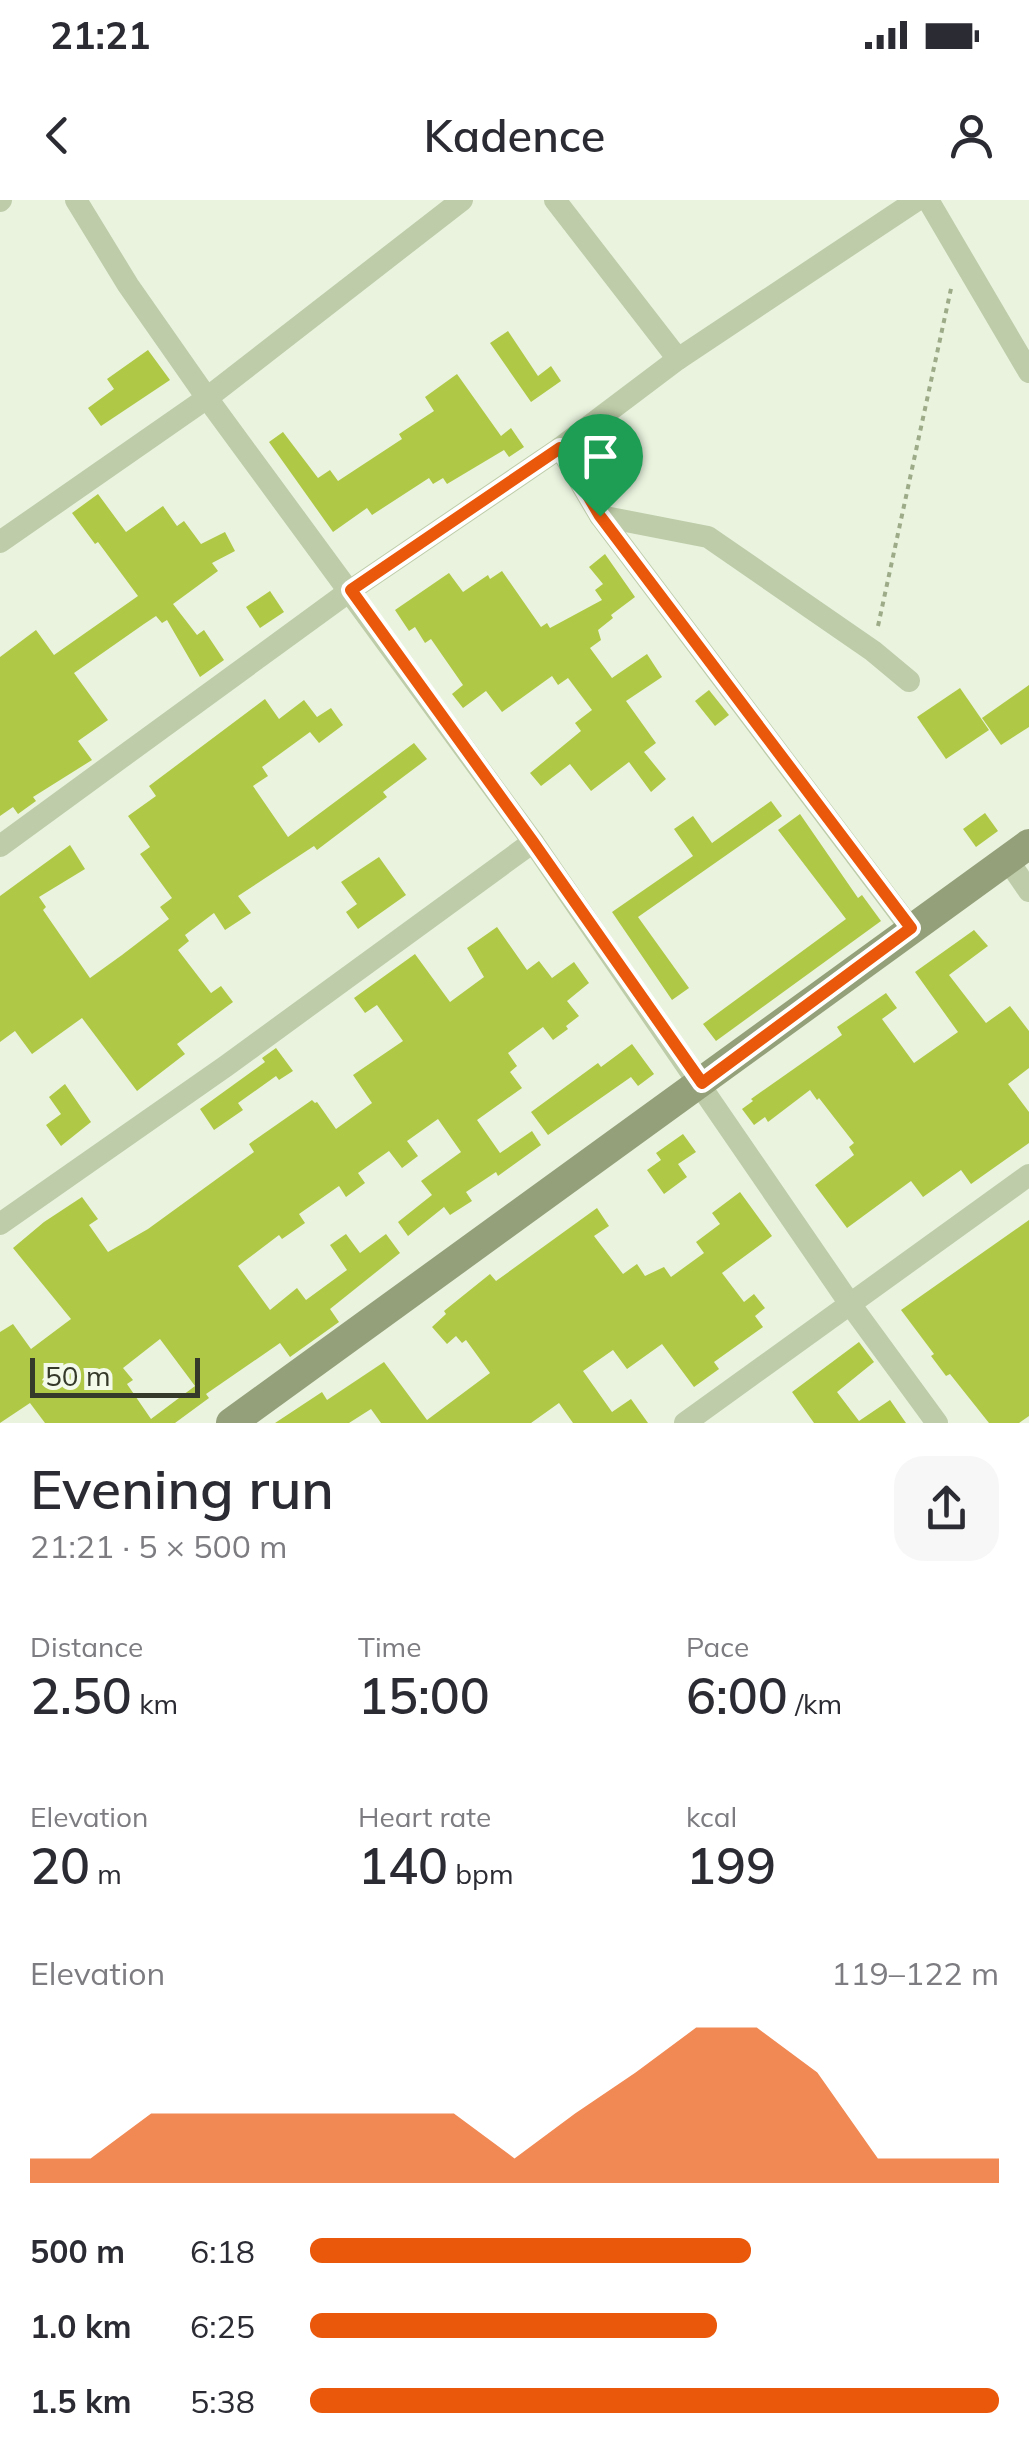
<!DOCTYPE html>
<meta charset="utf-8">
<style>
body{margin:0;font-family:Mulish,sans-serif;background:#f7f7f7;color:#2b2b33;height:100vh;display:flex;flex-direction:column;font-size:38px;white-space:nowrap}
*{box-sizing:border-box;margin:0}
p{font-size:32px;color:#7c7c81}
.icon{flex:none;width:55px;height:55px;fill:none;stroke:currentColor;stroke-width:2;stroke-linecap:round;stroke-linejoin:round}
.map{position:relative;height:1223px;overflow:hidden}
.panel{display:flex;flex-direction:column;background:#fff;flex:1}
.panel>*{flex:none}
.scale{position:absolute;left:30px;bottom:25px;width:170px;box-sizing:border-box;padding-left:10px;border:5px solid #353929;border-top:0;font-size:28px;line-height:35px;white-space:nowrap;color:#353929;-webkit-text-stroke:8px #f3faea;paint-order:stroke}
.pin{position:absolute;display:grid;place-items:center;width:85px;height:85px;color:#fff;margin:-102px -42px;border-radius:50% 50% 50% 0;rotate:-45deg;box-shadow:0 0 10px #0007}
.pin .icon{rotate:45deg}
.round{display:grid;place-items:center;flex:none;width:105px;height:105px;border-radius:30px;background:#f7f7f7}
.head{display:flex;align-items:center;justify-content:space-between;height:170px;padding:0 30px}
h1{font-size:55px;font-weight:600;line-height:75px}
.metrics{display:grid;grid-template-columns:repeat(3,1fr);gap:15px;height:170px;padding:10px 30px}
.metrics div{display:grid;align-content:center}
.metrics b{font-size:50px;font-weight:600}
.metrics small{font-size:28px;font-weight:400}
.metrics p{font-size:28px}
.chart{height:280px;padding:20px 30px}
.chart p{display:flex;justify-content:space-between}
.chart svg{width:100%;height:180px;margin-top:10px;fill:#ea580c;opacity:.7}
ul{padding:0 30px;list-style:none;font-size:32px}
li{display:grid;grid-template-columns:160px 120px 1fr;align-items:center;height:75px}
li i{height:25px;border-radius:12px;background:#ea580c}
.status{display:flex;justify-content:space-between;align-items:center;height:70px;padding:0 50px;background:#fff;direction:ltr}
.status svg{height:28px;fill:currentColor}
header{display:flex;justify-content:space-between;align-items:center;height:130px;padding:0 30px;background:#fff;font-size:45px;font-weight:600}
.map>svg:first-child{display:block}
.building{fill:#afc946;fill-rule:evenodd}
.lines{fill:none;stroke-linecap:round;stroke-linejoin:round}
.path{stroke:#9eab88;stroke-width:4;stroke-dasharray:5 5;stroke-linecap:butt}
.street{stroke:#becca9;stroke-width:22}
.secondary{stroke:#94a07a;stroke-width:30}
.route-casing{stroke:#fff;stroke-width:20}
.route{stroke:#ea580c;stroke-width:12}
</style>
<div class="status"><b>21:21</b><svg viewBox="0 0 49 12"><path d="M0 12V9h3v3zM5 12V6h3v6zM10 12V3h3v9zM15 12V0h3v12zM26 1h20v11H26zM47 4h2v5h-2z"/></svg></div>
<header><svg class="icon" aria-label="back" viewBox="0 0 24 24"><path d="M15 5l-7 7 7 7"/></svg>Kadence<svg class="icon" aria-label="person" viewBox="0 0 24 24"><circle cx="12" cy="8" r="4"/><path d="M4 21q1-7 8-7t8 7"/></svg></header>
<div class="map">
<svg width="1029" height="1223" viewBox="0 0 1029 1223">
<rect width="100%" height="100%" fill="#e9f3de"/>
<g class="building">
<polygon points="508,131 538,176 551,166 561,181 531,202 490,143"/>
<polygon points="148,150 170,180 101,226 88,208 114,189 107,179"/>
<polygon points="457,174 501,236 511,228 524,247 509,257 504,250 447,284 443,278 433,284 429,278 372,315 367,308 333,332 269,242 283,232 318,278 330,270 338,281 402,239 399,234 434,211 425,197"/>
<polygon points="98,294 126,332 163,306 177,326 184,321 201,344 225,332 235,351 212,363 218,371 173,404 197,435 204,430 224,460 200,477 167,420 162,423 156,416 144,424 74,473 108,520 78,541 92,560 33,597 36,601 18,614 13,607 0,616 0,457 36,430 54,455 138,396 98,342 95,344 72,313"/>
<polygon points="605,354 635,397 611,415 613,418 598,430 601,440 590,448 612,478 647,454 662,477 626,501 656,543 644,552 666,579 651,592 629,562 591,591 570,564 541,586 530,573 581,531 575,523 592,510 568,478 558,485 552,476 502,512 486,491 463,508 452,494 463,485 431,439 425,443 415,427 409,431 395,410 449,373 463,392 488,375 490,379 502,371 541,427 547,423 550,428 602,400 595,390 603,384 589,367"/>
<polygon points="270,391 284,412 260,428 246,407"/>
<polygon points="1029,485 1029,527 1001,545 982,518"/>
<polygon points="960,488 989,530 946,559 917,517"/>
<polygon points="709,490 729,515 715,526 695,501"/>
<polygon points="265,499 279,519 304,500 317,517 331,508 343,525 319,543 310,532 262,567 268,576 253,586 288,637 414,543 427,559 383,592 387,597 317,650 314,646 238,696 251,713 225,730 214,713 185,735 189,741 178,750 211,793 221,786 233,802 177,844 185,854 137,891 82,818 32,854 15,831 0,842 0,696 70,645 85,669 39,697 46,707 43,710 90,778 122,755 169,719 160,707 172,698 140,654 150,647 128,616 156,596 149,586"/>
<polygon points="771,601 782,616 638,717 689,788 672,800 612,712 693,656 674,629 693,616 712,643"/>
<polygon points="985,613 998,631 976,647 963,629"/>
<polygon points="800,614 858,698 862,695 881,721 716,841 703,824 846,719 778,630"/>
<polygon points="379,657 406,695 358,729 346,712 357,704 341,682"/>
<path d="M497 727 527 770 539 761 552 778 574 762 589 783 567 801 579 816 566 826 568 829 553 840 543 827 508 853 517 866 510 872 522 888 477 920 500 953 532 931 541 945 498 976 496 972 466 992 472 1001 450 1015 444 1007 408 1036 398 1022 432 995 421 981 461 952 438 919 407 941 418 956 402 968 389 951 358 973 365 983 346 997 339 986 299 1014 305 1023 282 1039 279 1035 238 1066 270 1110 297 1088 306 1100 347 1070 330 1045 346 1034 360 1053 386 1034 400 1053 330 1109 339 1122 290 1157 280 1143 206 1194 209 1198 175 1223H45L30 1203 0 1223V1132L13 1124 31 1149 71 1119 13 1048 44 1022 82 997 98 1019 89 1025 108 1052 148 1029 254 952 249 944 312 900 315 903 317 902 336 929 372 903 353 875 403 841 377 805 365 813 354 798 415 754 450 802 484 777 467 748ZM160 1139 195 1186 151 1219 127 1184 133 1180 123 1168Z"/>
<polygon points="974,730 988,746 949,775 986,823 1010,806 1029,831 1029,868 1008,884 1029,912 1029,943 971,984 961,970 923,997 911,981 847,1028 815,985 854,955 849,947 854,943 819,898 817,900 810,890 768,922 765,917 754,925 742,909 753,901 751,899 842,835 837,827 886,793 897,808 882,819 914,863 958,832 915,772"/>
<polygon points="632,844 654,874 638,886 631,877 548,935 531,912 598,863 601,867"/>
<polygon points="276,848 293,871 279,880 276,876 238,903 243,910 214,930 200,909 265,862 262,858"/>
<polygon points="65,884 91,922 61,946 46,925 61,914 49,897"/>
<polygon points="683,934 696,952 678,964 687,977 664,994 647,970 661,960 656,953"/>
<polygon points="740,992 772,1036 722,1073 744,1102 754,1094 765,1108 755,1116 763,1127 714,1162 719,1169 694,1187 662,1144 627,1169 613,1150 583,1171 612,1212 631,1199 648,1223 573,1223 559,1203 531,1223 381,1223 371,1209 349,1223 275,1223 322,1192 327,1200 384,1162 427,1220 490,1173 466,1140 462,1143 456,1136 447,1144 432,1127 446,1114 444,1111 490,1074 496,1081 597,1008 609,1026 594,1036 623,1074 637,1064 645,1076 664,1067 671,1077 704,1053 696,1042 720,1024 712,1013"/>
<polygon points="1029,1020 1029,1216 1019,1223 989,1223 950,1174 946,1176 931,1156 934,1154 901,1110"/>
<polygon points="859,1142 874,1162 837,1192 859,1221 890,1200 906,1223 814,1223 792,1192"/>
</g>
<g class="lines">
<polyline class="path" points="878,426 952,84"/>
<g class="street">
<polyline points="76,0 128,85 207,198 533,642 850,1104 937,1223"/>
<polyline points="555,0 678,159"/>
<polyline points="928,0 1029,172"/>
<polyline points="0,1 1,0"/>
<polyline points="560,248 600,316 911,729"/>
<polyline points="600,316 708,337 873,451 909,481"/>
<polyline points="0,342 207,198 462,0"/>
<polyline points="0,646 351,390 560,248 678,159 917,0"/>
<polyline points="1007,659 1029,691"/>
<polyline points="0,1024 226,866 533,642"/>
<polyline points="685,1223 1029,975"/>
</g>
<polyline class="secondary" points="231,1223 1029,644"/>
</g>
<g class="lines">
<defs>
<polygon id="route" points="560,248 600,316 911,728 702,883 533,642 351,390"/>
</defs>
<use href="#route" class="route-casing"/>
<use href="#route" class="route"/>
</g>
</svg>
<div class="scale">50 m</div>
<div class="pin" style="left:600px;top:316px;background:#1e9e55"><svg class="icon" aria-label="arrive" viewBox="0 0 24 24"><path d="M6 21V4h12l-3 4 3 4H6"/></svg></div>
</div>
<section class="panel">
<div class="head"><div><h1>Evening run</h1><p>21:21 · 5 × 500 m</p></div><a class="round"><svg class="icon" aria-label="share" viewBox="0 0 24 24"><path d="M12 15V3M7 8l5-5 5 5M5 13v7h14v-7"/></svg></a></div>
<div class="metrics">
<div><p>Distance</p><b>2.50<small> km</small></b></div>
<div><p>Time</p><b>15:00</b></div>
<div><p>Pace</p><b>6:00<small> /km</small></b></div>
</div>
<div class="metrics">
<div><p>Elevation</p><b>20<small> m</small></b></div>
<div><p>Heart rate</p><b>140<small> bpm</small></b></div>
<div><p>kcal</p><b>199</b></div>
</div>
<div class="chart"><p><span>Elevation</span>119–122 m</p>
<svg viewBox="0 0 160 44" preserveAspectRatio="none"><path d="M0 44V38L10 38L20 27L30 27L40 27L50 27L60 27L70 27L80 38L90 27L100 17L110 6L120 6L130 17L140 38L150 38L160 38V44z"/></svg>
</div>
<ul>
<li><b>500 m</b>6:18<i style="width:64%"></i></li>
<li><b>1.0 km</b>6:25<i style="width:59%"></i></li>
<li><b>1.5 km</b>5:38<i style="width:100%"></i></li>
</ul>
</section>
